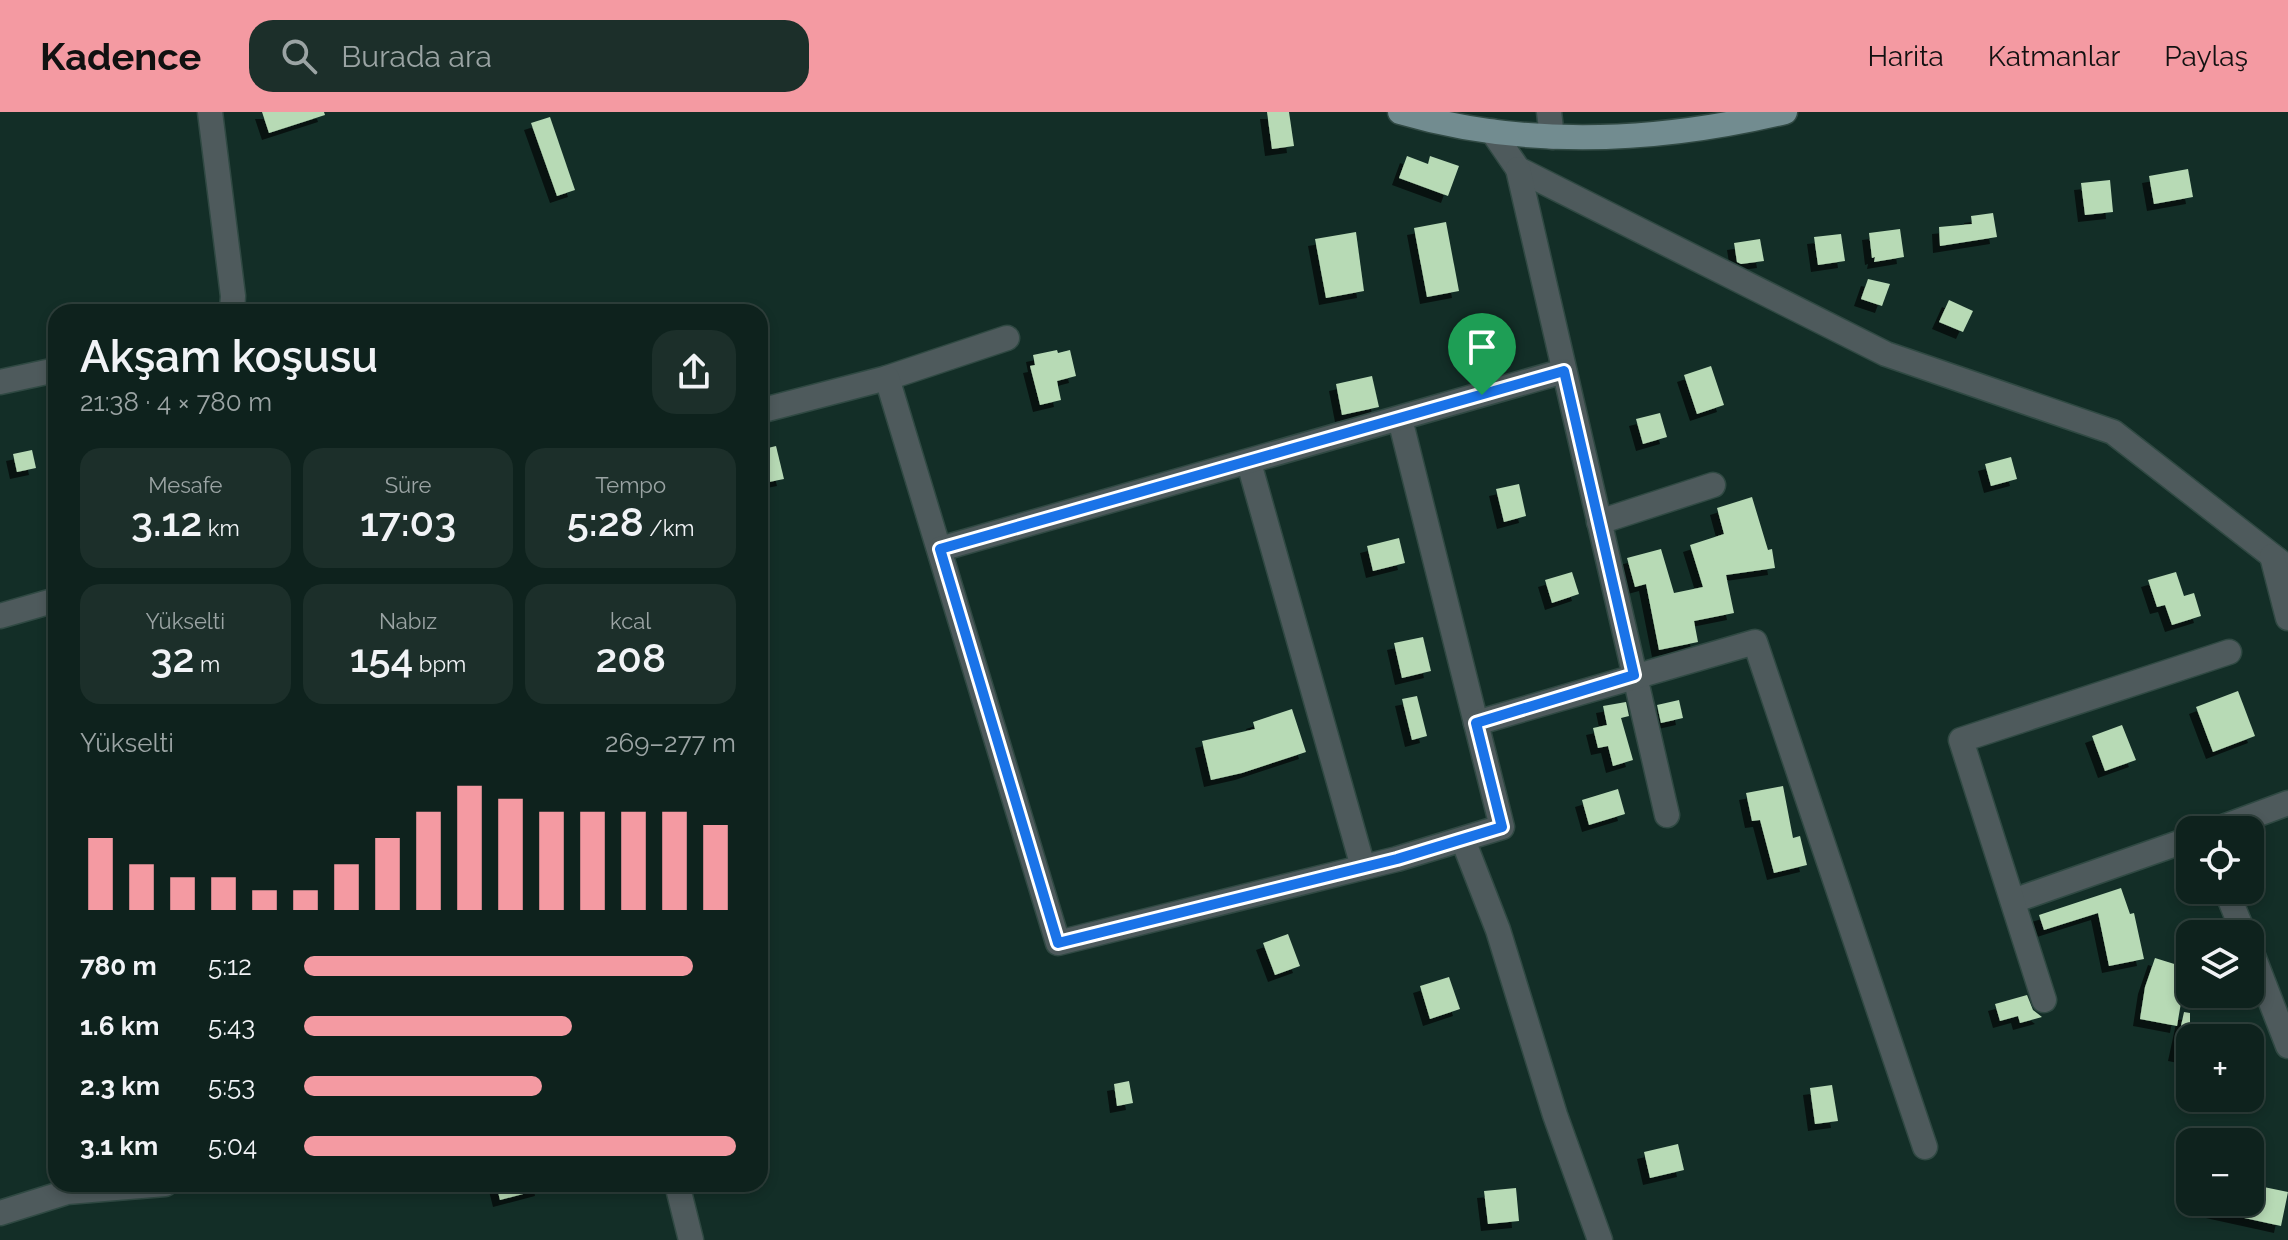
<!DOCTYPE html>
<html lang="tr">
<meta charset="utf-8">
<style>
body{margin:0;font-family:Raleway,sans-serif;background:#1c2f2a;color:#f1f3f6;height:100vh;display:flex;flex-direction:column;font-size:30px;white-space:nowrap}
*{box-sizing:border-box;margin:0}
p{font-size:26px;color:#9ba4a4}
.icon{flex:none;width:44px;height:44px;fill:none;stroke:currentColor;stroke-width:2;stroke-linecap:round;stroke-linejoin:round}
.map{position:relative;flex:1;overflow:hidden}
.drawer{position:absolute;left:48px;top:192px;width:720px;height:888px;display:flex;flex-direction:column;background:#0e221d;border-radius:24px;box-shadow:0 4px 12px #0003,0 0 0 2px #2e3f3b}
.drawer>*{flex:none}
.tools{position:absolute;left:2176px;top:704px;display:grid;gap:16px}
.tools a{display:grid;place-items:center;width:88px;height:88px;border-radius:16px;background:#0e221d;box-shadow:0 4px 12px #0003,0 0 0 2px #2e3f3b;font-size:40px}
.pin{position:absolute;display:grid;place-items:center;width:68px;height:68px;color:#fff;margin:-82px -34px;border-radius:50% 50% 50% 0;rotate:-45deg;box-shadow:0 0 8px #0007}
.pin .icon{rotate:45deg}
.round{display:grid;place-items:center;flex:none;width:84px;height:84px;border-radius:24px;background:#1c2f2a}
.summary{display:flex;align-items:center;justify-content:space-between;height:136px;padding:0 32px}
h1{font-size:44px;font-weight:600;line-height:60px}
.metrics{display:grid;grid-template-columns:repeat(3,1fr);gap:12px;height:136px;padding:8px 32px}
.metrics div{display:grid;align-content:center;border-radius:20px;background:#1c2f2a;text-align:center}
.metrics b{font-size:40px;font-weight:600}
.metrics small{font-size:22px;font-weight:400}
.metrics p{font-size:22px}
.chart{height:224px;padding:16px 32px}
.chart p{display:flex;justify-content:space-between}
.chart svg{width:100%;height:144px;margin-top:8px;stroke:#f49aa2;stroke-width:6}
ul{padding:0 32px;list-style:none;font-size:26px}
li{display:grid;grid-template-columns:128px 96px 1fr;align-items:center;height:60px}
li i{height:20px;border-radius:10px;background:#f49aa2}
header{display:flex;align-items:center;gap:48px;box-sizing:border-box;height:112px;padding:0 40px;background:#f49aa2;color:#111}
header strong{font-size:38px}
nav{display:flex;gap:44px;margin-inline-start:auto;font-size:28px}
.search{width:560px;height:72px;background:#1c2f2a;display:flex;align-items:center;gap:20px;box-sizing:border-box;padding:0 28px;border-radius:24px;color:#9ba4a4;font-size:30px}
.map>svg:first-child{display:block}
.building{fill:#b7dab5;filter:url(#shadow)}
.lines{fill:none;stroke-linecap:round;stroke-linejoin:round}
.minor-casing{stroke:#304943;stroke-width:27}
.major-casing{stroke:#304943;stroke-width:27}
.minor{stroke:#4e5a5c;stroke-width:24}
.major{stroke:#728c90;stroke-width:24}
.route-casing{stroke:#fff;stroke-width:16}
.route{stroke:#1a73e8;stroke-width:10}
</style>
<header>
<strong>Kadence</strong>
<div class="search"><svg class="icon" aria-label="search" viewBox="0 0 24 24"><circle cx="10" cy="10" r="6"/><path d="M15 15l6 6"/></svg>Burada ara</div>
<nav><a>Harita</a><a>Katmanlar</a><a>Paylaş</a></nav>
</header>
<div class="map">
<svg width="2288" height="1128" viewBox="0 0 2288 1128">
<defs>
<filter id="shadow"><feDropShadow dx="-7" dy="7" stdDeviation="0" flood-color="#0009"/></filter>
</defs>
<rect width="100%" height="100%" fill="#132e27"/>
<g class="building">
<polygon points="262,0 324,0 325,3 269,21"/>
<polygon points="1267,0 1289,0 1294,34 1272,37"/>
<polygon points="550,5 575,78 557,84 531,11"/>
<polygon points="1407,44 1428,52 1430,44 1459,54 1448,84 1399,66"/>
<polygon points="2188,57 2193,85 2154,92 2149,64"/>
<polygon points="2110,68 2113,100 2085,103 2081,71"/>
<polygon points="1993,101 1997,125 1940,134 1939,115 1972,112 1971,104"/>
<polygon points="1446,110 1459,179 1427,185 1414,116"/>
<polygon points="1900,117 1904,145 1874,150 1875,145 1872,146 1869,121"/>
<polygon points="1356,120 1364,179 1326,186 1315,127"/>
<polygon points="1841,122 1845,149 1818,153 1814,125"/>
<polygon points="1760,127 1764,149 1741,152 1737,150 1734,131"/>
<polygon points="1868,167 1890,172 1882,194 1861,187"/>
<polygon points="1949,188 1973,199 1963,220 1939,210"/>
<polygon points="1057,238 1058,241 1070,238 1076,264 1057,269 1061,288 1040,293 1030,254 1035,253 1033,243"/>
<polygon points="1711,254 1724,293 1697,302 1684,263"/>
<polygon points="1372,264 1379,295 1342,303 1336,272"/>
<polygon points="1660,301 1667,325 1643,332 1636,307"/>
<polygon points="776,334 784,367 764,371 760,338"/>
<polygon points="32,338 36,356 17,360 13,342"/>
<polygon points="2011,345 2017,367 1991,374 1985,352"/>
<polygon points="1519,372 1526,404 1504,410 1496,377"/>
<polygon points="1752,385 1768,438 1772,437 1775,456 1726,463 1734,501 1694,509 1698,530 1659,538 1646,472 1635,475 1627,446 1661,437 1674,481 1703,475 1690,433 1724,422 1717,396"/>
<polygon points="1399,426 1405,451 1373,459 1367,434"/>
<polygon points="1572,460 1579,482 1552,491 1545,468"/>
<polygon points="2176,460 2184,484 2194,481 2201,504 2172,513 2165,493 2157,495 2148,468"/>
<polygon points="1423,525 1431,559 1402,566 1394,531"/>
<polygon points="2238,579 2255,624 2213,640 2196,595"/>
<polygon points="1417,584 1427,624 1412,628 1402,587"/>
<polygon points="1679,588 1683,606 1661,611 1657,593"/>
<polygon points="1626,590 1629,604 1621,606 1633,648 1613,654 1608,634 1598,636 1593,616 1607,613 1603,594"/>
<polygon points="1292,597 1306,640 1242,661 1211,668 1202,629 1255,617 1253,610"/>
<polygon points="2122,613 2136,648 2105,659 2092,624"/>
<polygon points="1783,674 1793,726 1800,724 1807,753 1774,761 1760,708 1752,709 1746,681"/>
<polygon points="1618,677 1625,702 1589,713 1582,688"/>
<polygon points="2121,776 2130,802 2134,801 2144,847 2109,854 2098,801 2044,818 2039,803"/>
<polygon points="1288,822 1300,854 1275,863 1263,831"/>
<polygon points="2155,846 2184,855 2175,884 2182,885 2177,914 2140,907 2145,875"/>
<polygon points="1449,865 1460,897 1430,907 1420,874"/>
<polygon points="2027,883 2033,898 2042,905 2020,911 2018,904 2000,909 1995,892"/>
<polygon points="2184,900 2190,901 2190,945 2175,942"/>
<polygon points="1129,969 1133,991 1117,994 1114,972"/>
<polygon points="1832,973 1838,1009 1815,1012 1810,976"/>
<polygon points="1678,1032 1684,1058 1650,1066 1644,1040"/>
<polygon points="496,1072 541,1072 542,1077 500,1088"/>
<polygon points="2254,1073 2288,1080 2281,1114 2199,1096 2200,1090 2251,1090"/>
<polygon points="1516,1076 1519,1109 1488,1112 1484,1079"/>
</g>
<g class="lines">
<defs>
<g id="minor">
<polyline points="210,0 233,184 232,200"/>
<polyline points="1549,0 1552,25"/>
<polyline points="1492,19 1518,57 1886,242 2113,320 2288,456"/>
<polyline points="1518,57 1667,703"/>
<polyline points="887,266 1007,226"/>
<polyline points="0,270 56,258"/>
<polyline points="760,299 887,266 1058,831 1397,747 1502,715 1400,307"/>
<polyline points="1249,351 1363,755"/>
<polyline points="1599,410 1713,373"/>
<polyline points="940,437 1564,259"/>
<polyline points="2272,444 2288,506"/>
<polyline points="0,504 56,488"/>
<polyline points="1476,611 1755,530 1925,1035"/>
<polyline points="2215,718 2288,691"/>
<polyline points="1463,728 1498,818 1555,1003 1600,1128"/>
<polyline points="2226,778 2244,822"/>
<polyline points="2013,789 2190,727"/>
<polyline points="2250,836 2288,934"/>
<polyline points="2044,888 1961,628 2229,540"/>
<polyline points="677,1072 691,1128"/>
<polyline points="0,1101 67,1080 165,1072"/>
</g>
<path id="major" d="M1400 0C1526 37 1659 30 1785 0"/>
</defs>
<use href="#minor" class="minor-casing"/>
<use href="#major" class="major-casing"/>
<use href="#minor" class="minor"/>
<use href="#major" class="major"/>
</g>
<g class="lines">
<defs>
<polygon id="route" points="1564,259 1634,563 1476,611 1502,715 1397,747 1058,831 940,437"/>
</defs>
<use href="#route" class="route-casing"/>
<use href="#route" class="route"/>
</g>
</svg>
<div class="tools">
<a><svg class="icon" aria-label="locate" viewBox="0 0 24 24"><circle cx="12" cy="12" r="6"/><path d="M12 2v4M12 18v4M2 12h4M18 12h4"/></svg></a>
<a><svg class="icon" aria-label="layers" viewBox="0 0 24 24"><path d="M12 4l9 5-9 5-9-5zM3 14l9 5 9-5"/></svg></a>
<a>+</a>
<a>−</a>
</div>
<div class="pin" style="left:1482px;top:283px;background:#1e9e55"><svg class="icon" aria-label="arrive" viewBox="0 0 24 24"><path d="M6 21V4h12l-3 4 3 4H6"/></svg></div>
<section class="drawer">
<div class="summary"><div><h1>Akşam koşusu</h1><p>21:38 · 4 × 780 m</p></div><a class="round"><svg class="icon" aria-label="share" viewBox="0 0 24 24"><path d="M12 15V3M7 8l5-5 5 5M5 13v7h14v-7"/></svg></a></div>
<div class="metrics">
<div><p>Mesafe</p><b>3.12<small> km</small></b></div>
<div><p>Süre</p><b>17:03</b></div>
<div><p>Tempo</p><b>5:28<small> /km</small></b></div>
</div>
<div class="metrics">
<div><p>Yükselti</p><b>32<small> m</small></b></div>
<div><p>Nabız</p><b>154<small> bpm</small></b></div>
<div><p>kcal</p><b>208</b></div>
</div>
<div class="chart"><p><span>Yükselti</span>269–277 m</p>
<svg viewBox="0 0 160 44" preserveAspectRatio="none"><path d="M5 44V22M15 44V30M25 44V34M35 44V34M45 44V38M55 44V38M65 44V30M75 44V22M85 44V14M95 44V6M105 44V10M115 44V14M125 44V14M135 44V14M145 44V14M155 44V18"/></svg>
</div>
<ul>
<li><b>780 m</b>5:12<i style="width:90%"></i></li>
<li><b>1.6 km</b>5:43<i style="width:62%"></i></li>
<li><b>2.3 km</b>5:53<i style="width:55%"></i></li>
<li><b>3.1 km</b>5:04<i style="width:100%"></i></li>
</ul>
</section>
</div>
